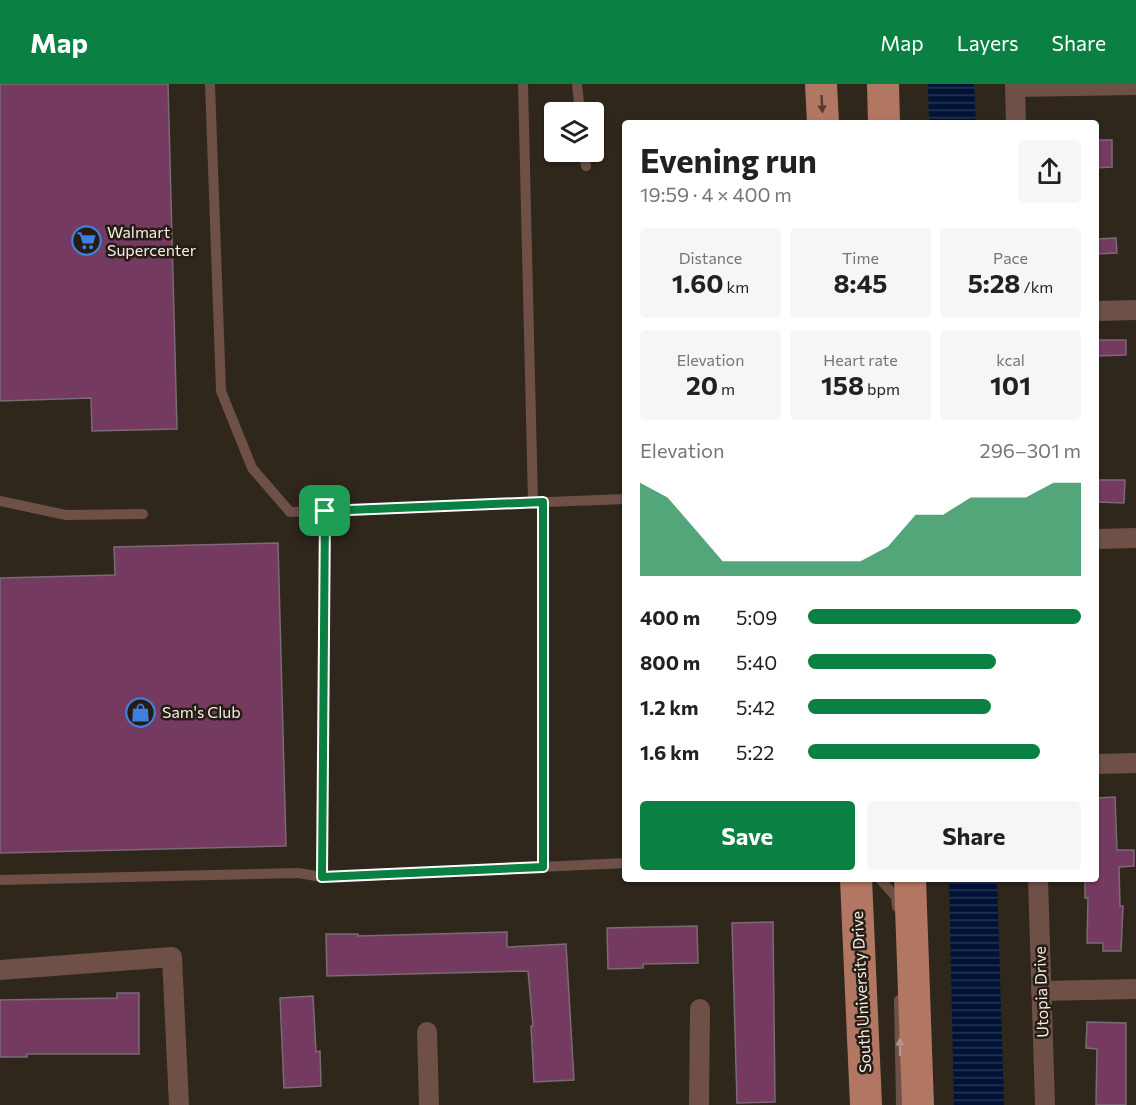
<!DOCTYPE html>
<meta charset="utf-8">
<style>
body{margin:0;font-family:Commissioner,sans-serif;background:#f6f6f6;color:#202124;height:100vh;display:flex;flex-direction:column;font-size:22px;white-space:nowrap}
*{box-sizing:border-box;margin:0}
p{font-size:20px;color:#757577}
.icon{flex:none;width:33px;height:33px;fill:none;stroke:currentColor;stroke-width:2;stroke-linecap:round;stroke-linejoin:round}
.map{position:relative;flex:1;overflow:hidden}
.drawer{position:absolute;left:622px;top:36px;width:477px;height:762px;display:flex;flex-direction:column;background:#fff;border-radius:6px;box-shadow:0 2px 4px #0004}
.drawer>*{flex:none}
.tools{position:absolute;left:544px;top:18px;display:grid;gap:12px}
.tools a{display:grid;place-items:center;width:60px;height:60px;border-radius:6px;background:#fff;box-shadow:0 2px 4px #0004;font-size:30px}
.pin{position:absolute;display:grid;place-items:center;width:51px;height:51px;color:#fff;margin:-26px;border-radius:12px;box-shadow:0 3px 9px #0006}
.round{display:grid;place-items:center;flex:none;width:63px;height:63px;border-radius:6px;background:#f6f6f6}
.head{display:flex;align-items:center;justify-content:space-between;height:102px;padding:0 18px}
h1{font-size:33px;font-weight:700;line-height:45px}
.metrics{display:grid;grid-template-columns:repeat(3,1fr);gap:9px;height:102px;padding:6px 18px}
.metrics div{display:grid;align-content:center;border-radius:6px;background:#f6f6f6;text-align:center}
.metrics b{font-size:26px;font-weight:700}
.metrics small{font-size:16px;font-weight:400}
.metrics p{font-size:16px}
.chart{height:168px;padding:12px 18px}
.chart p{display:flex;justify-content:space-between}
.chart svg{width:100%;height:108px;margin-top:6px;fill:#0b8043;opacity:.7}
.cta{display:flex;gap:12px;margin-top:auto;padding:12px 18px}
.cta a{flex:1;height:69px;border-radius:6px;background:#0b8043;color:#fff;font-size:24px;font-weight:700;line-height:69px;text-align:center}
.cta a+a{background:#f6f6f6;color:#202124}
ul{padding:0 18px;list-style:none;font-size:20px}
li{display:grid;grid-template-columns:96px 72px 1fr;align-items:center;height:45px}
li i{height:15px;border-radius:8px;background:#0b8043}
header{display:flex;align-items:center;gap:36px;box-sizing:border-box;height:84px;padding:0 30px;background:#0b8043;color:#fff}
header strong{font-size:28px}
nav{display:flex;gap:33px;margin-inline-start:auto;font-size:21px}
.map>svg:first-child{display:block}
.water{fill:url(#water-rules)}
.building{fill:#753a60;stroke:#7a6b74;stroke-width:1.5}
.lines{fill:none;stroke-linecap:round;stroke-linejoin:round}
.lane{stroke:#6e5046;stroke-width:10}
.street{stroke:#6e5046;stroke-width:20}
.primary{stroke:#b27762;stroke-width:32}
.oneway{fill:#563c2f}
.oneway2{fill:#ab978f}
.route-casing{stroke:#fff;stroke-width:12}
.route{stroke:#0b8043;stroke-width:8}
.labels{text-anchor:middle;stroke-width:5;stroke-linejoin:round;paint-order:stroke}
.poi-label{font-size:16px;fill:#f5eee8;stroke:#251c13;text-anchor:start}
.street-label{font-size:16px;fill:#f5eee8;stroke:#251c13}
</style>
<header>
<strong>Map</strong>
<nav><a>Map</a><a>Layers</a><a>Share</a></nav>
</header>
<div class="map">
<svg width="1136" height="1021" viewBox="0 0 1136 1021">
<defs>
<pattern id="water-rules" width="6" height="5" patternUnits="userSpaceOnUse" patternTransform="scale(1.5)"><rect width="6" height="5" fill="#001336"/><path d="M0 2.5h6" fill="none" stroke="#263653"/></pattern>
</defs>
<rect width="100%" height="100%" fill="#2f261c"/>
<g class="water">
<polygon points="928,0 974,0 976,39 929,39"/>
<polygon points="949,795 997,795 1004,1021 954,1021"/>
</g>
<g class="building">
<polygon points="0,0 168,0 177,345 92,347 91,314 0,317"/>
<polygon points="1096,56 1112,56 1112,83 1096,84"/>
<polygon points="1116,154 1117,169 1096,170 1096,155"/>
<polygon points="1096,256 1126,256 1126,271 1096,272"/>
<polygon points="1096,396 1125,396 1124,419 1096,418"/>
<polygon points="278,459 286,762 0,769 0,494 115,491 114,463"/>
<polygon points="1115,713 1117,766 1134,766 1134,782 1119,783 1120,822 1123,822 1121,867 1103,867 1103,859 1087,859 1088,814 1085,814 1085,795 1096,795 1096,714"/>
<polygon points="773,838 775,1018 737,1019 732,839"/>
<polygon points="697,842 698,879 643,880 643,884 608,885 607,844"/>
<polygon points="507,848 507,863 566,860 574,996 534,998 531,942 533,942 528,887 327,892 326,850 358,850 358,852"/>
<polygon points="117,909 139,909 139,970 27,970 27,973 0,973 0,916 117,914"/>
<polygon points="313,912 316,968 320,967 321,1002 284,1004 280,914"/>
<polygon points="1087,938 1126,939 1126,1021 1096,1021 1097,965 1086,964"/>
</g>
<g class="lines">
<g class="lane">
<polyline points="210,0 221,307 252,384 290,428 626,415"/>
<polyline points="523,0 533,418"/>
<polyline points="577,0 580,28"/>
<polyline points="584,68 586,82"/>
<polyline points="0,417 66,431 143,430"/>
<polyline points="543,418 543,783"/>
<polyline points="325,427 322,793 626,779"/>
<polyline points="880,795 896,813 897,823"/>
<polyline points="0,796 298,789 322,793"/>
<polyline points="899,916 901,1021"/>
</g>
<g class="street">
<polyline points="1015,0 1016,39"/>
<polyline points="1015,3 1136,1"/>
<polyline points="1096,227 1136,226"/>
<polyline points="1096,455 1136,454"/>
<polyline points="1096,680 1136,679"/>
<polyline points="1038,795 1045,1021"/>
<polyline points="0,886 172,873 179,1021"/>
<polyline points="1041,907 1136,905"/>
<polyline points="427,948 429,1021"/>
<polyline points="699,1021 700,925"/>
</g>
<g class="primary">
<polyline points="821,0 823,39"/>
<polyline points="883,0 884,39"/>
<polyline points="856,795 866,1021"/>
<polyline points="910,795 918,1021"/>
</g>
</g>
<defs><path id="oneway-solid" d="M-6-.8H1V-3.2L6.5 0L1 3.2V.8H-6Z" transform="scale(1.5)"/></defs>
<use class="oneway" href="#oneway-solid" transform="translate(822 20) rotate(87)"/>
<use class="oneway2" href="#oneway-solid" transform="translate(900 963) rotate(-91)"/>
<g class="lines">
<defs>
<polygon id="route" points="543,418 543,783 322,793 325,427"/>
</defs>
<use href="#route" class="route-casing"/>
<use href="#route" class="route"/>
</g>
<defs>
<symbol id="supermarket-ring" viewBox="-11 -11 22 22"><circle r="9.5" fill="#251c13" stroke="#3f7fe0" stroke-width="1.5"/><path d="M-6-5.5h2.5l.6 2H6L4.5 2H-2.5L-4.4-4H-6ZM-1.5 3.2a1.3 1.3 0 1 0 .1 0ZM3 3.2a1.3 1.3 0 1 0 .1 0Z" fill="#3f7fe0"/></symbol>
<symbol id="shop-ring" viewBox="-11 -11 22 22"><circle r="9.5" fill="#251c13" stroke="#3f7fe0" stroke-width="1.5"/><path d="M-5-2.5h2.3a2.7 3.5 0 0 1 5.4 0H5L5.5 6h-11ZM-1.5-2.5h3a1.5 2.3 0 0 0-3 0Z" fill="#3f7fe0"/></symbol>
</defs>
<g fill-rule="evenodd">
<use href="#supermarket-ring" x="70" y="140" width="33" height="33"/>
<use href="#shop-ring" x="124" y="612" width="33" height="33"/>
</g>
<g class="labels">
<g class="poi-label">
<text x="107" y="154">Walmart<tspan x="107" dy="18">Supercenter</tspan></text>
<text x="162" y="634">Sam's Club</text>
</g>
<g class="street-label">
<text transform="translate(861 908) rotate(-93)" y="6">South University Drive</text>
<text transform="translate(1041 908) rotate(-92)" y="6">Utopia Drive</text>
</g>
</g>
</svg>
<div class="tools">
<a><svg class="icon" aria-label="layers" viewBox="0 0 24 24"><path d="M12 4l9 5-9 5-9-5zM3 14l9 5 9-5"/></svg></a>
</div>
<div class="pin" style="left:325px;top:427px;background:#1e9e55"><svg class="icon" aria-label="arrive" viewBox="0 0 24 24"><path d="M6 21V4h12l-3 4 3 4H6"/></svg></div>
<section class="drawer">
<div class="head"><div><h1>Evening run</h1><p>19:59 · 4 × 400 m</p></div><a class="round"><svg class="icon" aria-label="share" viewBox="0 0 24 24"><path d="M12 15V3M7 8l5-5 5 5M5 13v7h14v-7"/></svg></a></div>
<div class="metrics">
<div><p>Distance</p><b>1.60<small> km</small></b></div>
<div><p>Time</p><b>8:45</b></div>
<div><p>Pace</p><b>5:28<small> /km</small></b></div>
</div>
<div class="metrics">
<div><p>Elevation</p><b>20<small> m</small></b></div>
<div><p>Heart rate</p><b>158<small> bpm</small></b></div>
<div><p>kcal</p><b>101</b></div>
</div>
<div class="chart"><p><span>Elevation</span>296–301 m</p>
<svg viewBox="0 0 160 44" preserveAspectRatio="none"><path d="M0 44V6L10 12L20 25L30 38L40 38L50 38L60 38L70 38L80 38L90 32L100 19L110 19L120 12L130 12L140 12L150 6L160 6V44z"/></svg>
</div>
<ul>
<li><b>400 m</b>5:09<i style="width:100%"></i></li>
<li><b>800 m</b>5:40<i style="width:69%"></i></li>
<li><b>1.2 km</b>5:42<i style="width:67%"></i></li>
<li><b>1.6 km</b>5:22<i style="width:85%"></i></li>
</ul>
<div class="cta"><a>Save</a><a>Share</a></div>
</section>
</div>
